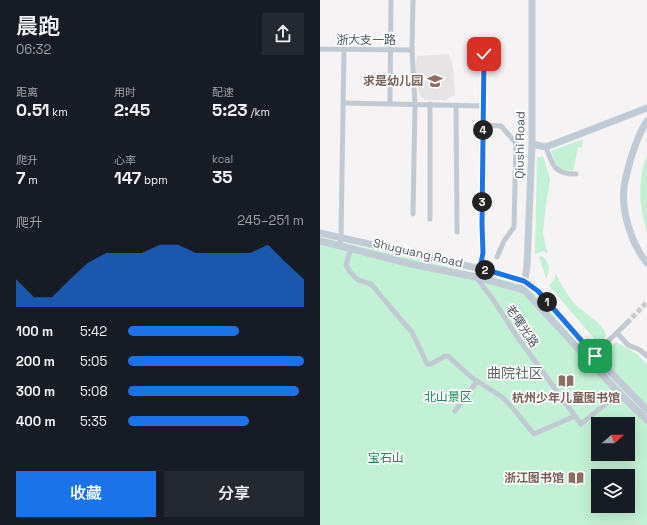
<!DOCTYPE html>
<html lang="zh">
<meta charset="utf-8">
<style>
body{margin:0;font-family:"Space Grotesk","Noto Sans SC",sans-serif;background:#242831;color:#f1f3f6;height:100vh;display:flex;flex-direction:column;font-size:15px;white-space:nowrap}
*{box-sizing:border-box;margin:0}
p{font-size:13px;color:#9ea1a6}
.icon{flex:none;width:22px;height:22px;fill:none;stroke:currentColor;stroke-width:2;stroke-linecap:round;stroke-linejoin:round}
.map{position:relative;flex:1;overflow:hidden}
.details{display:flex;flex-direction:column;background:#171b24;width:320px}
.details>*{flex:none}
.needle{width:26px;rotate:70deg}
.tools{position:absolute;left:271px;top:417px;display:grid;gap:8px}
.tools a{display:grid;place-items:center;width:44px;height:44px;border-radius:0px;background:#171b24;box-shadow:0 4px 16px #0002;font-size:20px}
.pin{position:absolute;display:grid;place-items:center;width:34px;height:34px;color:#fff;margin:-17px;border-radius:8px;box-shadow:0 2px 6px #0006}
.km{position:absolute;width:20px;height:20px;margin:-10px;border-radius:50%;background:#222;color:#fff;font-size:11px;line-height:20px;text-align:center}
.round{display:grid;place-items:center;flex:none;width:42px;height:42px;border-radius:0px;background:#242831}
.summary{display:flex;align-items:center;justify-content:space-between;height:68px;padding:0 16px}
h1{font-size:22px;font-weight:600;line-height:30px}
.figures{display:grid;grid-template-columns:repeat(3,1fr);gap:6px;height:68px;padding:4px 16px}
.figures div{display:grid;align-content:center}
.figures b{font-size:17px;font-weight:600}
.figures small{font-size:11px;font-weight:400}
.figures p{font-size:11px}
.chart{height:112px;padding:8px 16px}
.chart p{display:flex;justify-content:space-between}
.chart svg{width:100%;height:72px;margin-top:4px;fill:#1a73e8;opacity:.7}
.primary-button{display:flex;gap:8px;margin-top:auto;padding:8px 16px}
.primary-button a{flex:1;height:46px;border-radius:0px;background:#1a73e8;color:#fff;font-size:16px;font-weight:600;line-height:46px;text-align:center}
.primary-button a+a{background:#242831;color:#f1f3f6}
ul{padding:0 16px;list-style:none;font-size:13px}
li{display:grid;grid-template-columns:64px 48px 1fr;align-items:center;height:30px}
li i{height:10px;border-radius:5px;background:#1a73e8}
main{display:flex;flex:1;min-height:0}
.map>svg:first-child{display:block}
.education{fill:#e6e4e5}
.green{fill:#c3f1d5;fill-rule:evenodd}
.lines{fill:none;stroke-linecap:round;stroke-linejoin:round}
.street-tunnel{stroke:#caccce;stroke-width:5;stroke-dasharray:5 2.5;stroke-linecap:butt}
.street{stroke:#c1cad2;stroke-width:5}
.secondary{stroke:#c1cbd6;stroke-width:7}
.route-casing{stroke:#fff;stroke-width:8}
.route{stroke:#1a73e8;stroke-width:5}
.labels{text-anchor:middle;stroke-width:3.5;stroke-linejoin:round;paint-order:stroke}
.street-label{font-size:12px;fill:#4a5661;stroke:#fff}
.education-label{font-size:12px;font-weight:bold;fill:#785e54;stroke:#fff;text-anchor:end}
.park-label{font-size:12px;fill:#17864f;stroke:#fff}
.quarter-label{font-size:14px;fill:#5f6368;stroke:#fff}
</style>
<main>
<section class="details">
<div class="summary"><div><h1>晨跑</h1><p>06:32</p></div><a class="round"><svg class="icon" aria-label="share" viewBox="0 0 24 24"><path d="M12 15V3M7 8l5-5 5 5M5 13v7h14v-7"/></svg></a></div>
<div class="figures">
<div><p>距离</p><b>0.51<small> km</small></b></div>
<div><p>用时</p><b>2:45</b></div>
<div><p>配速</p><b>5:23<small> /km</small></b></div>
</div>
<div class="figures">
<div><p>爬升</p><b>7<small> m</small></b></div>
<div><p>心率</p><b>147<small> bpm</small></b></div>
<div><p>kcal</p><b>35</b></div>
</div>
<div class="chart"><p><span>爬升</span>245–251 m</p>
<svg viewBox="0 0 160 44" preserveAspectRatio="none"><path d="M0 44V27L10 38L20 38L30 27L40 17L50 11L60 11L70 11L80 6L90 6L100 11L110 11L120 11L130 11L140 6L150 17L160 27V44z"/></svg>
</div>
<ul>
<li><b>100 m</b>5:42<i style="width:63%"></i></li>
<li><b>200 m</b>5:05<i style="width:100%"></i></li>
<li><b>300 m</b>5:08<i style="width:97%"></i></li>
<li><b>400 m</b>5:35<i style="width:69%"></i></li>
</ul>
<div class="primary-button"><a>收藏</a><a>分享</a></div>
</section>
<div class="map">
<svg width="327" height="525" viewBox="0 0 327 525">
<rect width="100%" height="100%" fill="#f5f3f3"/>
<polygon class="education" points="129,54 133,67 135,95 125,100 105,100 101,97 97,86 95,76 97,56"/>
<g class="green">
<polygon points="263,139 262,148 258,147 253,171 240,169 234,160 231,151"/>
<path d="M327 155V232C319 207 317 180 327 155Z"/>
<polygon points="223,156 230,179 225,212 223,232 226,248 228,254 224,251 215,254 217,158"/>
<path d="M0 237 197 283 208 288 214 293 277 364 327 415V525H0ZM278 424H308V454H278ZM278 476H308V506H278Z"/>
<path d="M222 256C229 262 231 269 226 278L219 257Z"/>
<path d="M236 274C242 285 247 297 257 306 266 315 282 321 286 335L281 344H279L229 286 234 280Z"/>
<polygon points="296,342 317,354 327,364 327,405 277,356 275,347 280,347 283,350 288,349 292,345"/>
</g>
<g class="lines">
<polyline class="street-tunnel" points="307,323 327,302"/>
<g class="street">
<polyline points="93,0 92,50 95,104 93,214"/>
<polyline points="0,49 92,50"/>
<polyline points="24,103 163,106"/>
<polyline points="70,103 71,0"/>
<polyline points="110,104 110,219"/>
<polyline points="136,105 137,232"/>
<polyline points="163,125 181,126 196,143 194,227 184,241 177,257"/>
<path d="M226 147C233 166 234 174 256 174"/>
<polyline points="20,245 21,237 24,50"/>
<polyline points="31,248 26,265 30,272 38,280 51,284 83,322 92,332 107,364 111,364 125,356 128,356 151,377 182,397 191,406 214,434 255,416"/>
<polyline points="160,269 163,253 162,224 164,54"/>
<polyline points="156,277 172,298 198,338 261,424 299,393"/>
<polyline points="297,333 308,345 320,350 327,356"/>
<polyline points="284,345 307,323"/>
<polyline points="135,411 157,381"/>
</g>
<g class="secondary">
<path d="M327 121C319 133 314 148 310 161 308 170 305 179 304 188 301 211 312 245 327 263"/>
<polyline points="212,144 226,147 327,108"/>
<polyline points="0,233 170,271 205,281 218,291 275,356 327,410"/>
<polyline points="0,241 91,264 156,277 204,290 299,393 327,420"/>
<polyline points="204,285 207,266 212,144 212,0"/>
</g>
</g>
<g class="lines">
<defs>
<polyline id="route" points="164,54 162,224 163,253 160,268 204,281 218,291 275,356"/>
</defs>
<use href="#route" class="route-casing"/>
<use href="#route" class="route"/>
</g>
<defs>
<symbol id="school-bare" viewBox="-9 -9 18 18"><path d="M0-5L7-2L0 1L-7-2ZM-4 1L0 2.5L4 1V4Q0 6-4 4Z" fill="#8d6e63" stroke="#fff" stroke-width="2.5" paint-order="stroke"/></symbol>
<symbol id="library-bare" viewBox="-9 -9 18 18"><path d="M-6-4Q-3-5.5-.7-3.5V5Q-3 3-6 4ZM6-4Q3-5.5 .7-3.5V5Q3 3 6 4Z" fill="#8d6e63" stroke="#fff" stroke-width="2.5" paint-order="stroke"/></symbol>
</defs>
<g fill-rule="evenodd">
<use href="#school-bare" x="104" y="70" width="22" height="22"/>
<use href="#library-bare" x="235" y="370" width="22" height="22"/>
<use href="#library-bare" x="245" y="467" width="22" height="22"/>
</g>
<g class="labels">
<g class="street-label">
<text x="46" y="44">浙大支一路</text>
<text transform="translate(200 145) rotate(-89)" y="4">Qiushi Road</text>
<text transform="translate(98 253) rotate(13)" y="4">Shuguang Road</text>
<text transform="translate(202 326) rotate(56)" y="4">老曙光路</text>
</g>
<g class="education-label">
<text x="103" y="85">求是幼儿园</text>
<text x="246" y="402" text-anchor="middle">杭州少年儿童图书馆</text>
<text x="244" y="482">浙江图书馆</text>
</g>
<g class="park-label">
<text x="128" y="401">北山景区</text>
<text x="66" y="462">宝石山</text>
</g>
<g class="quarter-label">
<text x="195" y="378">曲院社区</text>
</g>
</g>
</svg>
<div class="tools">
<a><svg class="needle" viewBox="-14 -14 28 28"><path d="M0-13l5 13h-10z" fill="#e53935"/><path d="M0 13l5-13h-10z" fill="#9ea1a6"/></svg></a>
<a><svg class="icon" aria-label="layers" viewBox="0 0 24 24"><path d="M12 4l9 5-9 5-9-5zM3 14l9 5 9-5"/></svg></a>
</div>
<div class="pin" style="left:275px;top:356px;background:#1e9e55"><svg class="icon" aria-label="arrive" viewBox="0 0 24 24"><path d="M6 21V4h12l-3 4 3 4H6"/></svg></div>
<div class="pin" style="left:164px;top:54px;background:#d93025"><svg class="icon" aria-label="check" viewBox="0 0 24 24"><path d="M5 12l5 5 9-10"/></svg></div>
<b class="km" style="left:227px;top:302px">1</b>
<b class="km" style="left:165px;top:270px">2</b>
<b class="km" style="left:162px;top:202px">3</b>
<b class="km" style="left:163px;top:130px">4</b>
</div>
</main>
